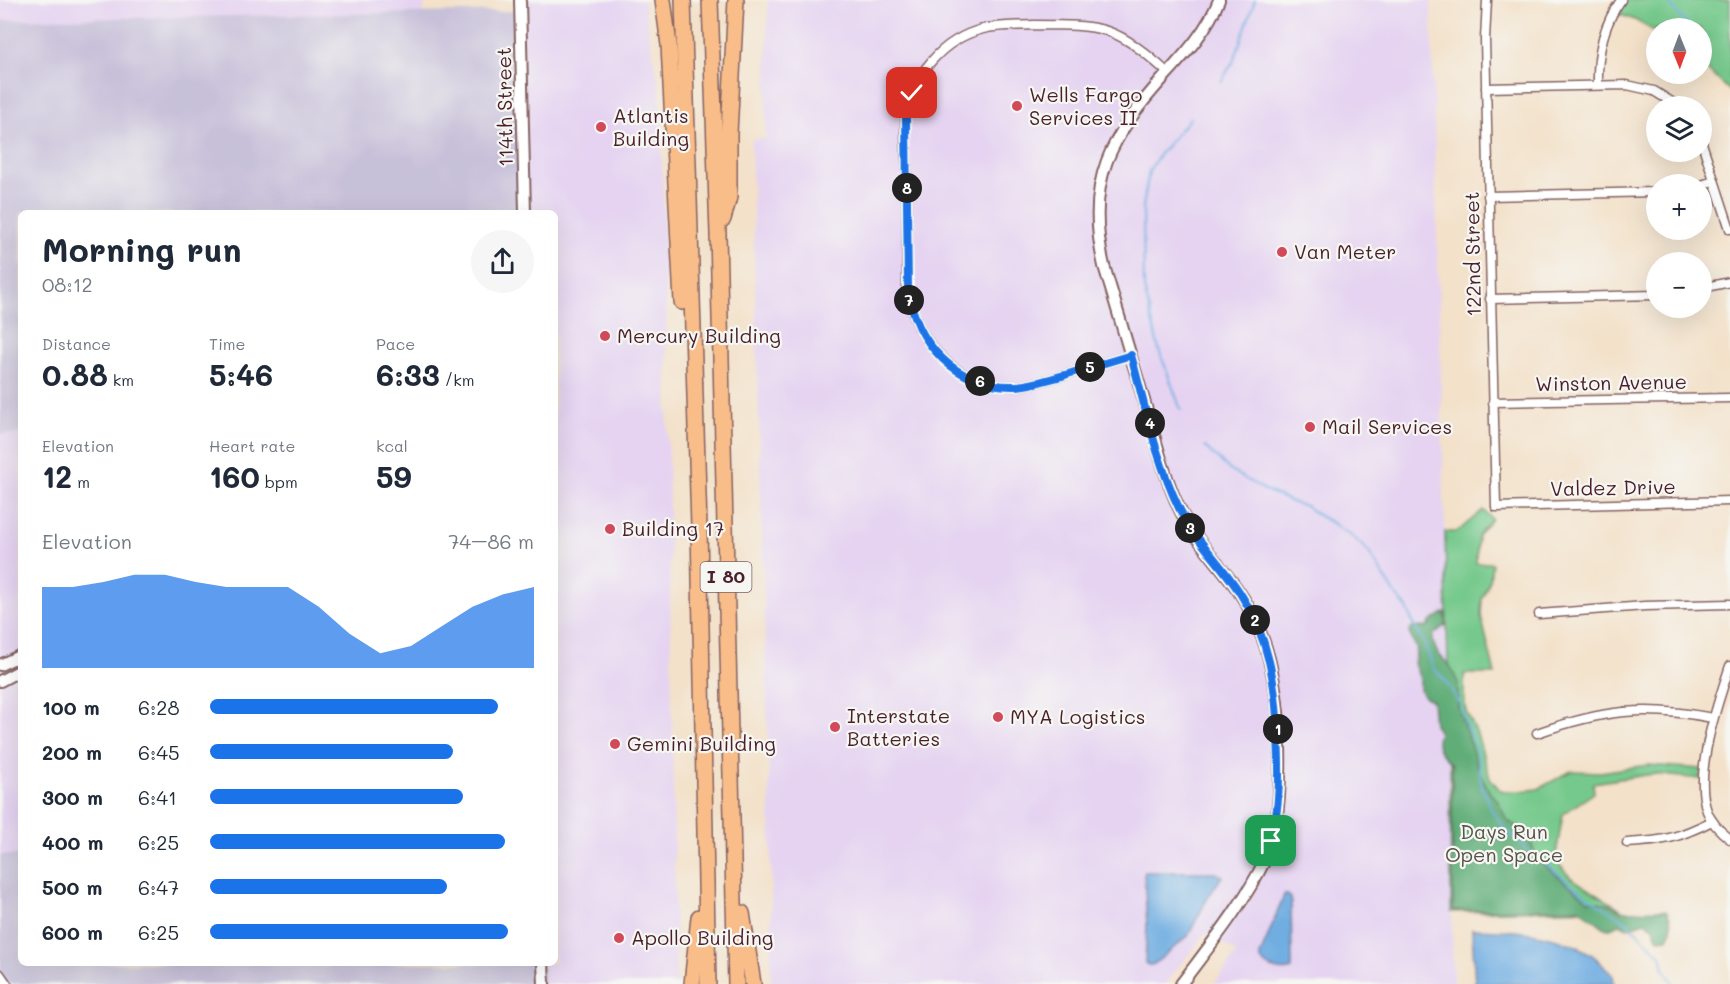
<!DOCTYPE html>
<meta charset="utf-8">
<style>
body{margin:0;font-family:Mali,sans-serif;background:#f6f6f7;color:#1f2937;height:100vh;display:flex;flex-direction:column;font-size:22px;white-space:nowrap}
*{box-sizing:border-box;margin:0}
p{font-size:20px;color:#747a83}
.icon{flex:none;width:33px;height:33px;fill:none;stroke:currentColor;stroke-width:2;stroke-linecap:round;stroke-linejoin:round}
.map{position:relative;flex:1;overflow:hidden}
.side{position:absolute;left:18px;top:210px;width:540px;height:756px;display:flex;flex-direction:column;background:#fff;border-radius:9px;box-shadow:0 6px 24px #0002}
.side>*{flex:none}
.needle{width:39px;rotate:179deg}
.buttons{position:absolute;left:1646px;top:18px;display:grid;gap:12px}
.buttons a{display:grid;place-items:center;width:66px;height:66px;border-radius:50%;background:#fff;box-shadow:0 6px 24px #0002;font-size:30px}
.pin{position:absolute;display:grid;place-items:center;width:51px;height:51px;color:#fff;margin:-26px;border-radius:12px;box-shadow:0 3px 9px #0006}
.km{position:absolute;width:30px;height:30px;margin:-15px;border-radius:50%;background:#222;color:#fff;font-size:16px;line-height:30px;text-align:center}
.round{display:grid;place-items:center;flex:none;width:63px;height:63px;border-radius:32px;background:#f6f6f7}
.headline{display:flex;align-items:center;justify-content:space-between;height:102px;padding:0 24px}
h1{font-size:33px;font-weight:800;line-height:45px}
.figures{display:grid;grid-template-columns:repeat(3,1fr);gap:9px;height:102px;padding:6px 24px}
.figures div{display:grid;align-content:center}
.figures b{font-size:30px;font-weight:800}
.figures small{font-size:16px;font-weight:400}
.figures p{font-size:16px}
.chart{height:168px;padding:12px 24px}
.chart p{display:flex;justify-content:space-between}
.chart svg{width:100%;height:108px;margin-top:6px;fill:#1a73e8;opacity:.7}
ul{padding:0 24px;list-style:none;font-size:20px}
li{display:grid;grid-template-columns:96px 72px 1fr;align-items:center;height:45px}
li i{height:15px;border-radius:8px;background:#1a73e8}
.map>svg:first-child{display:block}
.built{fill:#e5d3f1}
.industrial{fill:#c7c0d9}
.green{fill:#76c98c;stroke:#60745c;stroke-width:1.5}
.forest{fill:#60ad78;stroke:#556652;stroke-width:1.5}
.water{fill:#6fade1;stroke:#5c6686;stroke-width:1.5}
.lines{fill:none;stroke-linecap:round;stroke-linejoin:round}
.stream{stroke:#6fade1;stroke-width:2}
.minor-casing{stroke:#856362;stroke-width:11}
.tertiary-casing{stroke:#856362;stroke-width:14}
.motorway-casing{stroke:#856362;stroke-width:18}
.minor{stroke:#fff;stroke-width:8}
.tertiary{stroke:#fff;stroke-width:10}
.motorway{stroke:#f9bd89;stroke-width:15}
.route-casing{stroke:#fff;stroke-width:12}
.route{stroke:#1a73e8;stroke-width:8}
.poi-dot{fill:#d1495b;stroke:#f6f6f2;stroke-width:2}
.labels{text-anchor:middle;stroke-width:4.5;stroke-linejoin:round;paint-order:stroke}
.shield{fill:#f6f6f2;stroke:#7e6067;stroke-width:1.5}
.shield-label{font-size:18px;font-weight:bold;fill:#4a1f2b}
.poi-label{font-size:20px;fill:#4a1f2b;stroke:#f6f6f2;text-anchor:start}
.street-label{font-size:20px;fill:#4a1f2b;stroke:#f6f6f2}
.park-label{font-size:20px;fill:#575248;stroke:#f6f6f2}
</style>
<div class="map">
<svg width="1730" height="984" viewBox="0 0 1730 984">
<rect width="100%" height="100%" fill="#f6f6f2"/>
<filter id="ink" filterUnits="userSpaceOnUse"><feTurbulence type="fractalNoise" baseFrequency=".0167" numOctaves="2"/><feDisplacementMap in="SourceGraphic" scale="12" xChannelSelector="R" yChannelSelector="G"/><feConvolveMatrix kernelMatrix="1 2 1 2 8 2 1 2 1" color-interpolation-filters="sRGB"/></filter>
<filter id="wash" filterUnits="userSpaceOnUse"><feTurbulence type="fractalNoise" baseFrequency=".008" numOctaves="4" result="noise"/><feDisplacementMap in="SourceGraphic" scale="24" xChannelSelector="R" yChannelSelector="G"/><feGaussianBlur stdDeviation="1.35" result="paint"/><feColorMatrix in="noise" values="0 0 0 0 0 0 0 0 0 0 0 0 0 0 0 0 0 1.4 0 .05"/><feComposite in="paint" operator="in"/></filter>
<g filter="url(#wash)">
<rect width="100%" height="100%" fill="#f3e1c9"/>
<g class="built">
<polygon points="0,0 424,0 424,13 0,20"/>
<polygon points="520,0 643,0 660,92 666,311 676,984 544,984 543,963 555,963 555,213 525,213"/>
<polygon points="768,0 1431,0 1445,532 1453,984 1214,984 1237,953 1206,933 1165,984 771,984 771,844 751,140 766,138"/>
<rect x="0" y="434" width="21" height="421"/>
</g>
<g class="industrial">
<polygon points="520,11 525,213 21,213 21,434 0,434 0,20"/>
<polygon points="0,855 21,855 21,963 543,963 544,984 0,984"/>
</g>
<g class="green">
<polygon points="1621,0 1730,0 1730,91 1701,64 1701,28 1656,28 1656,32 1635,20 1614,12"/>
<polygon points="1483,510 1492,519 1478,535 1476,563 1492,563 1490,580 1482,598 1481,616 1495,674 1464,674 1464,702 1466,711 1477,734 1490,778 1500,790 1512,792 1538,789 1571,771 1600,772 1649,765 1701,769 1700,779 1653,774 1593,783 1594,793 1563,814 1555,860 1571,878 1621,909 1451,912 1450,761 1445,532 1457,532"/>
</g>
<path class="forest" d="M1445 612 1446 625 1433 635V642L1437 652 1451 668 1458 683V708L1478 768 1490 793 1498 801 1506 819 1528 836 1538 860 1588 900 1609 904 1622 911 1664 910 1667 911C1671 920 1674 929 1668 938L1659 939 1656 936 1654 927 1645 922 1627 928 1620 924 1608 929 1605 928 1579 908 1453 911 1452 764C1441 754 1433 747 1439 733L1434 724 1432 701 1423 695 1420 690V679L1414 663 1417 649 1409 633 1411 628 1427 627 1431 621Z"/>
<g class="water">
<polygon points="1144,872 1213,872 1222,876 1206,901 1188,936 1154,964 1150,965 1145,963 1147,926"/>
<path d="M1284 895H1288L1291 899 1292 969C1281 973 1262 968 1260 956Z"/>
<path d="M1472 929C1511 930 1554 931 1589 953 1598 958 1605 968 1613 975L1614 984H1475Z"/>
</g>
<g class="lines">
<g class="stream">
<polyline points="1666,0 1690,28"/>
<polyline points="1221,82 1234,60 1255,0"/>
<polyline points="1181,410 1159,350 1144,288 1143,207 1149,171 1159,155 1190,118"/>
<polyline points="1205,447 1231,471 1263,489 1296,504 1307,506 1314,513 1334,524 1354,538 1368,551 1396,595 1407,608 1414,626 1423,640 1434,669 1445,680 1460,704 1464,719 1478,756 1482,788 1492,811 1501,824 1525,848 1585,895 1628,923 1661,955 1664,969 1674,984"/>
</g>
</g>
</g>
<g filter="url(#ink)">
<g class="lines">
<defs>
<g id="minor">
<polyline points="1487,0 1485,39 1496,507 1730,501"/>
<path d="M1598 85C1597 55 1603 25 1621 0"/>
<polyline points="1486,88 1627,85 1654,91 1678,106"/>
<polyline points="1701,140 1730,229"/>
<polyline points="1701,185 1714,181"/>
<polyline points="1488,196 1656,192"/>
<polyline points="1701,288 1730,282"/>
<polyline points="1490,299 1656,295"/>
<path d="M1131 355C1109 362 1087 368 1065 375 1049 379 1032 385 1016 386 957 388 916 343 907 289 907 251 907 213 907 175 906 156 904 135 906 116 912 75 943 39 983 29 999 25 1016 26 1033 25 1103 25 1115 25 1168 73"/>
<polyline points="1493,402 1730,398"/>
<polyline points="1539,614 1645,606 1730,604"/>
<path d="M1730 666C1718 702 1693 773 1707 811 1711 822 1721 832 1730 839"/>
<path d="M1537 733C1603 710 1644 705 1713 718"/>
<path d="M1627 843C1665 841 1678 838 1712 821"/>
<polyline points="0,974 7,984"/>
</g>
<g id="tertiary">
<polyline points="520,0 525,213"/>
<polyline points="0,665 21,655"/>
<polyline points="0,681 21,670"/>
<polyline points="543,963 544,984"/>
<path d="M1181 984C1211 944 1243 905 1265 860 1286 817 1282 719 1272 672 1268 651 1261 631 1251 612 1232 574 1198 547 1179 508 1165 478 1157 445 1148 414 1133 364 1119 315 1104 266 1084 180 1111 136 1166 75 1187 52 1208 29 1219 0"/>
</g>
<g id="motorway">
<polyline points="663,0 669,45 682,302"/>
<polyline points="683,0 699,527 708,984"/>
<polyline points="710,0 718,234 736,984"/>
<polyline points="723,219 729,197 729,133 736,0"/>
<polyline points="742,913 753,984"/>
<polyline points="692,984 699,917"/>
</g>
</defs>
<use href="#minor" class="minor-casing"/>
<use href="#tertiary" class="tertiary-casing"/>
<use href="#motorway" class="motorway-casing"/>
<use href="#minor" class="minor"/>
<use href="#tertiary" class="tertiary"/>
<use href="#motorway" class="motorway"/>
</g>
</g>
<g class="lines" filter="url(#ink)">
<defs>
<path id="route" d="M912 93 906 117 908 289C916 344 956 388 1016 386 1033 385 1049 379 1065 375 1087 368 1109 362 1131 355 1145 406 1156 460 1179 508 1195 540 1221 563 1240 593 1269 637 1276 685 1278 736 1280 772 1280 806 1271 841"/>
</defs>
<use href="#route" class="route-casing"/>
<use href="#route" class="route"/>
</g>
<g class="poi-dot">
<circle cx="1017" cy="106" r="6"/>
<circle cx="601" cy="127" r="6"/>
<circle cx="1282" cy="252" r="6"/>
<circle cx="605" cy="336" r="6"/>
<circle cx="1310" cy="427" r="6"/>
<circle cx="610" cy="529" r="6"/>
<circle cx="998" cy="717" r="6"/>
<circle cx="835" cy="727" r="6"/>
<circle cx="615" cy="744" r="6"/>
<circle cx="619" cy="938" r="6"/>
</g>
<g class="labels">
<rect class="shield" x="700.5" y="562" width="51" height="30" rx="4.5"/>
<g class="shield-label">
<text x="726" y="583">I 80</text>
</g>
<g class="poi-label">
<text x="1029" y="102">Wells Fargo<tspan x="1029" dy="23">Services II</tspan></text>
<text x="613" y="123">Atlantis<tspan x="613" dy="23">Building</tspan></text>
<text x="1294" y="259">Van Meter</text>
<text x="617" y="343">Mercury Building</text>
<text x="1322" y="434">Mail Services</text>
<text x="622" y="536">Building 17</text>
<text x="847" y="723">Interstate<tspan x="847" dy="23">Batteries</tspan></text>
<text x="1010" y="724">MYA Logistics</text>
<text x="627" y="751">Gemini Building</text>
<text x="631" y="945">Apollo Building</text>
</g>
<g class="street-label">
<text transform="translate(505 107) rotate(-91)" y="7">114th Street</text>
<text transform="translate(1473 254) rotate(-91)" y="7">122nd Street</text>
<text transform="translate(1611 383) rotate(-1)" y="7">Winston Avenue</text>
<text transform="translate(1613 488) rotate(-1)" y="7">Valdez Drive</text>
</g>
<g class="park-label">
<text x="1504" y="839">Days Run<tspan x="1504" dy="23">Open Space</tspan></text>
</g>
</g>
</svg>
<div class="buttons">
<a><svg class="needle" viewBox="-14 -14 28 28"><path d="M0-13l5 13h-10z" fill="#e53935"/><path d="M0 13l5-13h-10z" fill="#747a83"/></svg></a>
<a><svg class="icon" aria-label="layers" viewBox="0 0 24 24"><path d="M12 4l9 5-9 5-9-5zM3 14l9 5 9-5"/></svg></a>
<a>+</a>
<a>−</a>
</div>
<div class="pin" style="left:1271px;top:841px;background:#1e9e55"><svg class="icon" aria-label="arrive" viewBox="0 0 24 24"><path d="M6 21V4h12l-3 4 3 4H6"/></svg></div>
<div class="pin" style="left:912px;top:93px;background:#d93025"><svg class="icon" aria-label="check" viewBox="0 0 24 24"><path d="M5 12l5 5 9-10"/></svg></div>
<b class="km" style="left:1278px;top:729px">1</b>
<b class="km" style="left:1255px;top:620px">2</b>
<b class="km" style="left:1190px;top:528px">3</b>
<b class="km" style="left:1150px;top:423px">4</b>
<b class="km" style="left:1090px;top:367px">5</b>
<b class="km" style="left:980px;top:381px">6</b>
<b class="km" style="left:909px;top:300px">7</b>
<b class="km" style="left:907px;top:188px">8</b>
<section class="side">
<div class="headline"><div><h1>Morning run</h1><p>08:12</p></div><a class="round"><svg class="icon" aria-label="share" viewBox="0 0 24 24"><path d="M12 15V3M7 8l5-5 5 5M5 13v7h14v-7"/></svg></a></div>
<div class="figures">
<div><p>Distance</p><b>0.88<small> km</small></b></div>
<div><p>Time</p><b>5:46</b></div>
<div><p>Pace</p><b>6:33<small> /km</small></b></div>
</div>
<div class="figures">
<div><p>Elevation</p><b>12<small> m</small></b></div>
<div><p>Heart rate</p><b>160<small> bpm</small></b></div>
<div><p>kcal</p><b>59</b></div>
</div>
<div class="chart"><p><span>Elevation</span>74–86 m</p>
<svg viewBox="0 0 160 44" preserveAspectRatio="none"><path d="M0 44V11L10 11L20 9L30 6L40 6L50 9L60 11L70 11L80 11L90 19L100 30L110 38L120 35L130 27L140 19L150 14L160 11V44z"/></svg>
</div>
<ul>
<li><b>100 m</b>6:28<i style="width:89%"></i></li>
<li><b>200 m</b>6:45<i style="width:75%"></i></li>
<li><b>300 m</b>6:41<i style="width:78%"></i></li>
<li><b>400 m</b>6:25<i style="width:91%"></i></li>
<li><b>500 m</b>6:47<i style="width:73%"></i></li>
<li><b>600 m</b>6:25<i style="width:92%"></i></li>
</ul>
</section>
</div>
